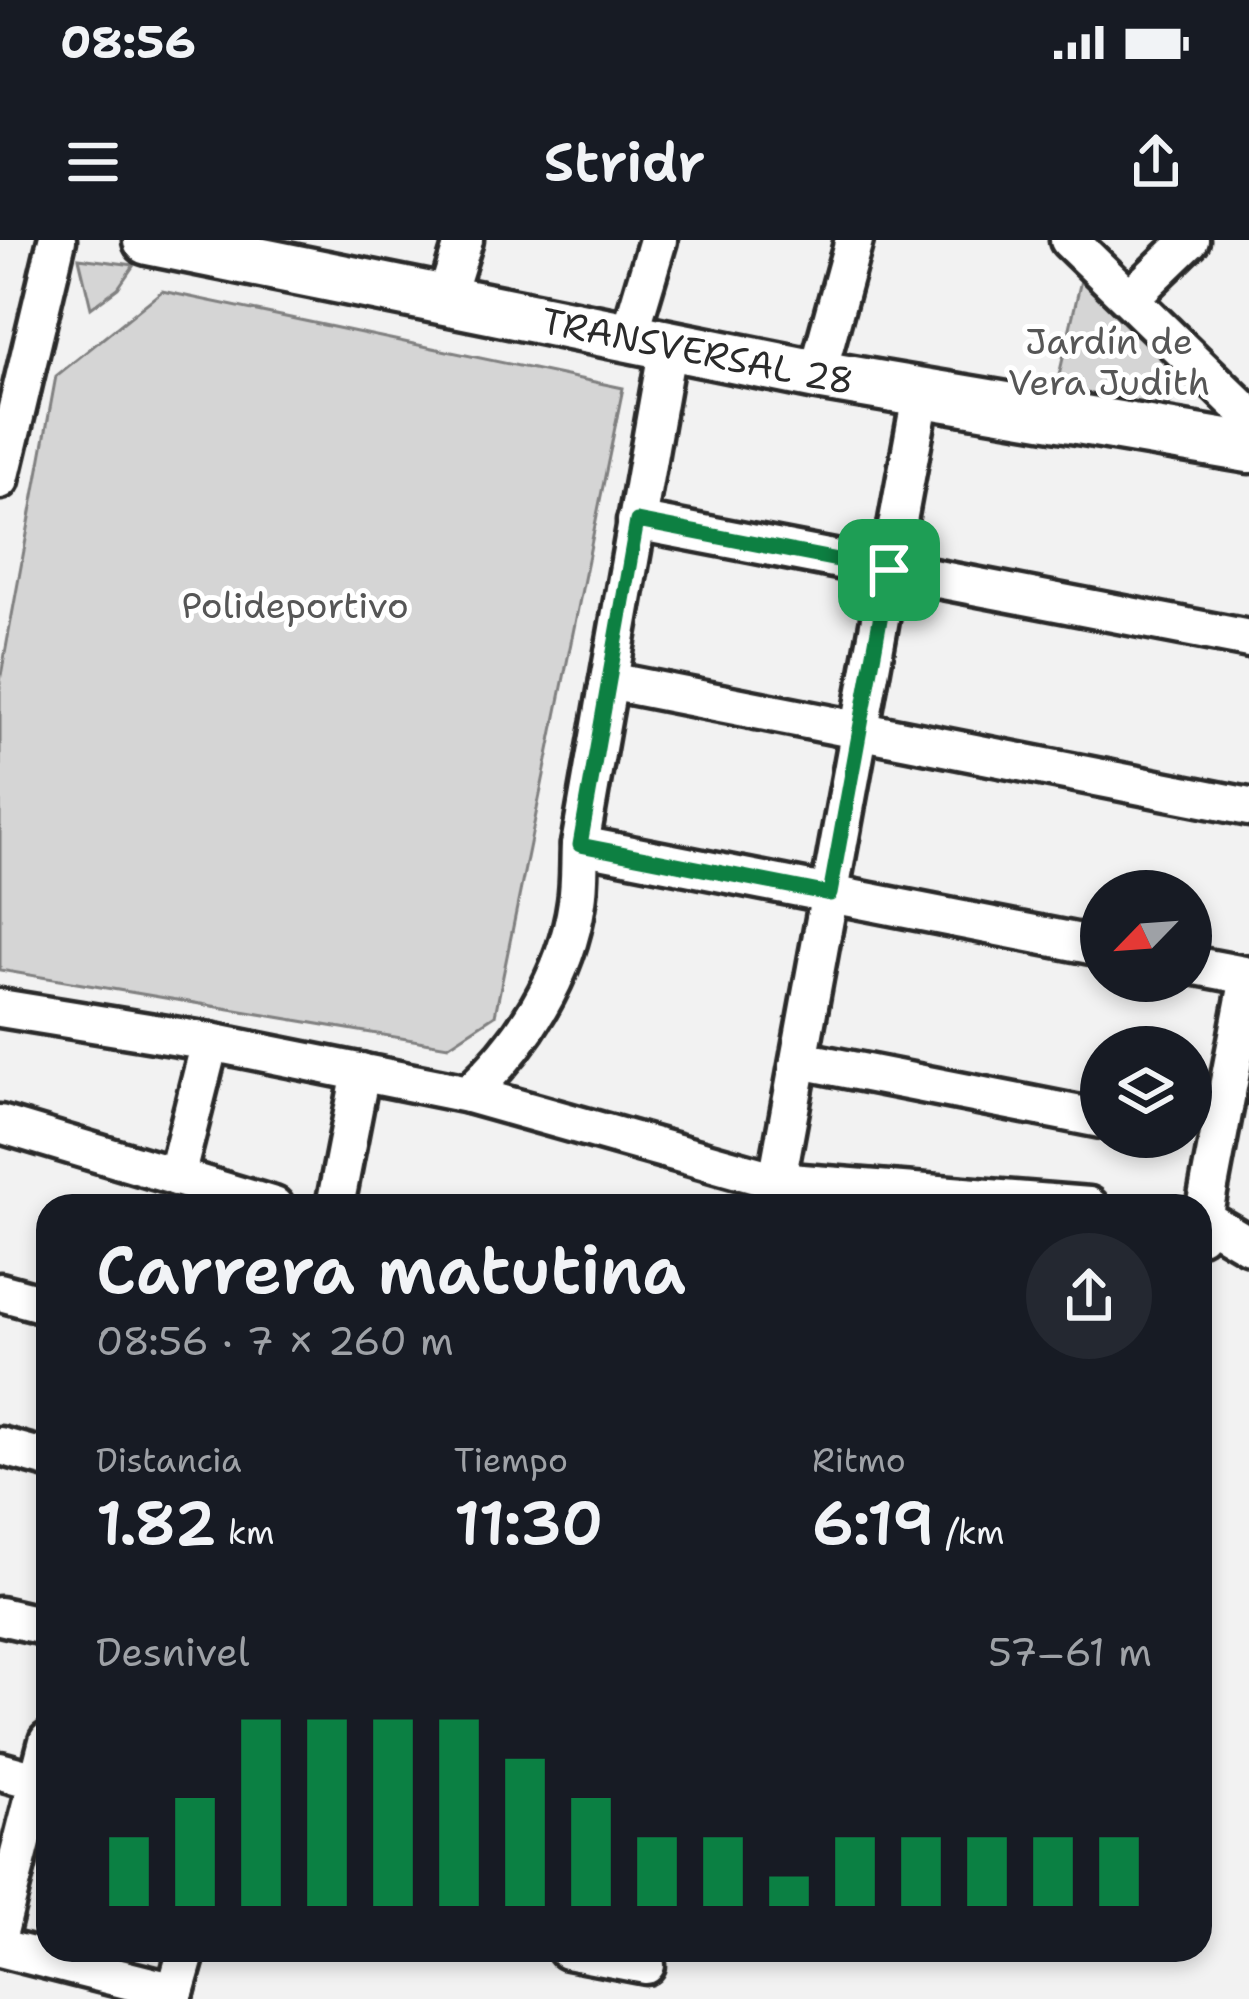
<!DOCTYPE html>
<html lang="es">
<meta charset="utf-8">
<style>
body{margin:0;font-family:"Shantell Sans",sans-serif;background:#242831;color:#f1f3f6;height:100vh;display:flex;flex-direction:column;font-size:45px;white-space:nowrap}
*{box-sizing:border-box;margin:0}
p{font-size:39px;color:#9ea1a6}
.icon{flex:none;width:66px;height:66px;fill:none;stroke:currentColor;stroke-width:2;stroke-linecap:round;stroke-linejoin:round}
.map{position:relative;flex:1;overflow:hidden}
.details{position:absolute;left:36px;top:954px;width:1176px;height:768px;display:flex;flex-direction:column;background:#171b24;border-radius:36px;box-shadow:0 6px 18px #0003}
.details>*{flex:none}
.needle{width:78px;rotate:245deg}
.buttons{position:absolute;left:1080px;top:630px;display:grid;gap:24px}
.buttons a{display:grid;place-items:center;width:132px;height:132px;border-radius:50%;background:#171b24;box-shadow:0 6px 18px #0003;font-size:60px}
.pin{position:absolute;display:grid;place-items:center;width:102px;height:102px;color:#fff;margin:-51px;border-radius:24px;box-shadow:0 6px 18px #0006}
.round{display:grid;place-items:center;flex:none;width:126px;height:126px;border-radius:63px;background:#242831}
.overview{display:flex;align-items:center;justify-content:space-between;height:204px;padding:0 60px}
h1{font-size:66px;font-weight:600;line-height:90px}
.figures{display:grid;grid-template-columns:repeat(3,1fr);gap:18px;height:204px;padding:12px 60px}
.figures div{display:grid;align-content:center}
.figures b{font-size:60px;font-weight:600}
.figures small{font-size:33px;font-weight:400}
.figures p{font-size:33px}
.chart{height:336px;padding:24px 60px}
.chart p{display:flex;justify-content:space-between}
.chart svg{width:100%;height:216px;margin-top:12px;stroke:#0b8043;stroke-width:6}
.status{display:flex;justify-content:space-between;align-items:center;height:84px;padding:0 60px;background:#171b24;direction:ltr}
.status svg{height:33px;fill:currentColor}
header{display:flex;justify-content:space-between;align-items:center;height:156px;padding:0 60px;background:#171b24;font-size:54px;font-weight:600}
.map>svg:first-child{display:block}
.green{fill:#d5d5d5;stroke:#808080;stroke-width:3}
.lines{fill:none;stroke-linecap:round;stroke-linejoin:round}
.minor-casing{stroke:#2b2b2b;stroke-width:45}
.secondary-casing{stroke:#2b2b2b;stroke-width:57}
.minor{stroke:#fff;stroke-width:36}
.secondary{stroke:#fff;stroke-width:48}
.route-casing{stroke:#fff;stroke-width:24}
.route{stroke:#0b8043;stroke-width:15}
.labels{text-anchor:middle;stroke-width:10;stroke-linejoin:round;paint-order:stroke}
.park-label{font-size:36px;fill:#565656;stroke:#fff}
.street-label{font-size:36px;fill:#2b2b2b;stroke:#fff}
</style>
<div class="status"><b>08:56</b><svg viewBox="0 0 49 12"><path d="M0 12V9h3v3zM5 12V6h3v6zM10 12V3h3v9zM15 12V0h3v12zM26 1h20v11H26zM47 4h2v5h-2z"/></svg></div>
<header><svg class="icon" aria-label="menu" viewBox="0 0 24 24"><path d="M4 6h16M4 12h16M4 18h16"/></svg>Stridr<svg class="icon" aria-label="share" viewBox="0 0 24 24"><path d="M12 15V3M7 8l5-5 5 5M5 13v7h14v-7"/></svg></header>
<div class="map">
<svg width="1249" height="1759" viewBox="0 0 1249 1759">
<rect width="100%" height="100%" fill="#f2f2f2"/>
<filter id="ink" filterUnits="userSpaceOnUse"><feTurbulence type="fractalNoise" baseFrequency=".00833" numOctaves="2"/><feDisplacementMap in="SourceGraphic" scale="24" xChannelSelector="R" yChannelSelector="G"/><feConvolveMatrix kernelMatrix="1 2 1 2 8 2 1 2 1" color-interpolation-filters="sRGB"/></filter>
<g filter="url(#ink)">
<g class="green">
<polygon points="79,18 134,25 118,48 91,68"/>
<polygon points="1081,40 1185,129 1163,181 1055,153"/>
<polygon points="162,51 623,148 495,775 448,806 0,730 0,441 56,136"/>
</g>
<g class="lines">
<defs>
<g id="minor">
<polyline points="1069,0 1249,175"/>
<polyline points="1130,58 1190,0"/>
<polyline points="445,61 464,0"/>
<polyline points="629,97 658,0"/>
<polyline points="817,135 854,0"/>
<polyline points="0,240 57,0"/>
<polyline points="636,281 1249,399"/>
<polyline points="609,441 1249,567"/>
<polyline points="580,605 1101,707"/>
<polyline points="1191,725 1249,736"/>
<polyline points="0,768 210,802 468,854 777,941 1089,966"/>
<polyline points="800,820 1101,879"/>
<path d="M468 854C522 806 567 735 577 662 580 643 579 624 580 605L668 105"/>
<polyline points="0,884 274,966"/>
<polyline points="176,937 210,802"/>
<polyline points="773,962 922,150"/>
<polyline points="335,966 361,832"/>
<polyline points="1200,976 1249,1005"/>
<polyline points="1200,994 1249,737"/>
<polyline points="0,1052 48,1065"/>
<polyline points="0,1206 48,1219"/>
<polyline points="0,1376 48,1387"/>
<polyline points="0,1531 48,1544"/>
<polyline points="0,1688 48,1501"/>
<polyline points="0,1708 175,1752"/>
<polyline points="567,1710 646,1725"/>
<polyline points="175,1752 187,1710"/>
</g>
<g id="secondary">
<path id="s1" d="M148 0 817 135 1249 208"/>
</g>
</defs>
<use href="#minor" class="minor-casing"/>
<use href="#secondary" class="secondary-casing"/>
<use href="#minor" class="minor"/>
<use href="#secondary" class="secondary"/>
</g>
</g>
<g class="lines" filter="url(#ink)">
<defs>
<polygon id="route" points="637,281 889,330 830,654 580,605"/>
</defs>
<use href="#route" class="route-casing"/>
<use href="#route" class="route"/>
</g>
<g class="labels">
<g class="park-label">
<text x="1109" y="114">Jardín de<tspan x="1109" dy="41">Vera Judith</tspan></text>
<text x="295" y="378">Polideportivo</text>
</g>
<g class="street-label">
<text dy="13" stroke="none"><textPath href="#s1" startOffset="561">TRANSVERSAL 28</textPath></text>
</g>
</g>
</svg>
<div class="buttons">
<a><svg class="needle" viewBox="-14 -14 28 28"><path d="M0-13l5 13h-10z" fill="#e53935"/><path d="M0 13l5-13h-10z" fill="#9ea1a6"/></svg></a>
<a><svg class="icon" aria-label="layers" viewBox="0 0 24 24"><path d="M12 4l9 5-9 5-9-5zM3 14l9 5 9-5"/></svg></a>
</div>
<div class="pin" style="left:889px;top:330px;background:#1e9e55"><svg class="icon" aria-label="arrive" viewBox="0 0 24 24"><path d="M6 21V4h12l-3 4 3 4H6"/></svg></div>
<section class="details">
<div class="overview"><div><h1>Carrera matutina</h1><p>08:56 · 7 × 260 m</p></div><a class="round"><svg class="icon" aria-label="share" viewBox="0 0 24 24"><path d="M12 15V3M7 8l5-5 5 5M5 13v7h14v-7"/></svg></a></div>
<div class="figures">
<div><p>Distancia</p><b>1.82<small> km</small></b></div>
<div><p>Tiempo</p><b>11:30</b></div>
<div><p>Ritmo</p><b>6:19<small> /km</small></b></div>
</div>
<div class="chart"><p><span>Desnivel</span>57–61 m</p>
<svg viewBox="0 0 160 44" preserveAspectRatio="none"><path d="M5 44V30M15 44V22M25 44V6M35 44V6M45 44V6M55 44V6M65 44V14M75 44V22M85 44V30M95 44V30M105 44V38M115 44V30M125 44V30M135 44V30M145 44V30M155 44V30"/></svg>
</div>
</section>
</div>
